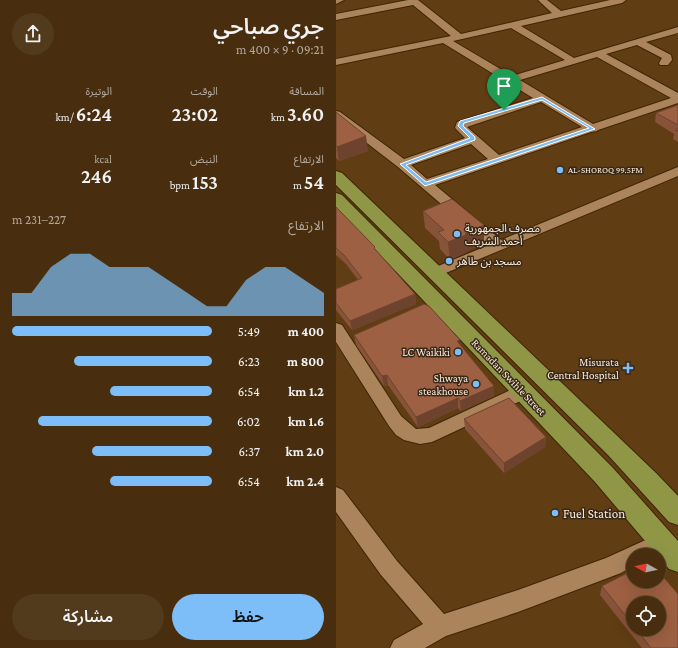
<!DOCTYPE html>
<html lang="ar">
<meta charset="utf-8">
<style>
body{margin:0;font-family:"Crimson Pro","Noto Sans Arabic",serif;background:#523a1c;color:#f1f3f6;direction:rtl;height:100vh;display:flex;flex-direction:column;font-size:15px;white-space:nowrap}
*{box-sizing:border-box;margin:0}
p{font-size:13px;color:#b1a89e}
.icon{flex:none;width:22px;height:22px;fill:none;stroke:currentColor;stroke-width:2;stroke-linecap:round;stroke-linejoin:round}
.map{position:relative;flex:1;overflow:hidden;direction:ltr}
.drawer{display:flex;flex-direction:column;background:#482e0e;width:336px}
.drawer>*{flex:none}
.needle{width:26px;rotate:278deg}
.buttons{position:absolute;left:290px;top:548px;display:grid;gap:8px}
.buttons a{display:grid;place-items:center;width:40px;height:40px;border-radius:50%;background:#482e0e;box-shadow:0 4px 16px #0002,0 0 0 1px #604a2e;font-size:20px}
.pin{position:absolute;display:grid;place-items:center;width:34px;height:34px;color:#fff;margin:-41px -17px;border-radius:50% 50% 50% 0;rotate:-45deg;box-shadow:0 0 4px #0007}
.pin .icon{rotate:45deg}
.round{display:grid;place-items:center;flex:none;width:42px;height:42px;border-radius:21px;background:#523a1c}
.overview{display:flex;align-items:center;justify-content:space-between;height:68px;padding:0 12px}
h1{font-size:22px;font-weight:600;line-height:30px}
.figures{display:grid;grid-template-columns:repeat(3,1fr);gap:6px;height:68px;padding:4px 12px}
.figures div{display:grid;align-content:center}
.figures b{font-size:20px;font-weight:600}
.figures small{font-size:11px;font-weight:400}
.figures p{font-size:11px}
.chart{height:112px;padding:8px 12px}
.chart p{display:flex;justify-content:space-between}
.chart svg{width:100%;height:72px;margin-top:4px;fill:#7dbef9;opacity:.7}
.primary-button{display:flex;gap:8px;margin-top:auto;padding:8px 12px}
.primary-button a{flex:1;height:46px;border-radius:24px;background:#7dbef9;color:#111;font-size:16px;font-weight:600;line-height:46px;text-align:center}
.primary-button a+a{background:#523a1c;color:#f1f3f6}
ul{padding:0 12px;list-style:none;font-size:13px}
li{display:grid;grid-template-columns:64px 48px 1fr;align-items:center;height:30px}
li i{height:10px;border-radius:5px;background:#7dbef9}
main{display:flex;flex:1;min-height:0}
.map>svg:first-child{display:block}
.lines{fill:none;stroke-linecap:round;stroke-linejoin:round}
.minor-casing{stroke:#3f2505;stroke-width:2}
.major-casing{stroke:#3f2505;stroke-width:2}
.minor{fill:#ab845c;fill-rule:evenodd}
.major{fill:#8f9747;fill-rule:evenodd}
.wall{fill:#875339;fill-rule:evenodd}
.shaded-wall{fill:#6e432e}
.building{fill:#9d6042;stroke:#6e432e}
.route{fill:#7dbef9;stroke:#fff;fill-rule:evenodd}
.poi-dot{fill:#7dbef9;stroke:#382817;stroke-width:1.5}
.labels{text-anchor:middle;stroke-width:3;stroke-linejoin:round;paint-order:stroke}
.far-poi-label{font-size:9px;fill:#fdebda;stroke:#382817;text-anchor:start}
.poi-label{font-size:11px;fill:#fdebda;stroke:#382817;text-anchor:end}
.street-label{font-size:11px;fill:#fdebda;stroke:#382817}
.near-poi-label{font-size:13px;fill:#fdebda;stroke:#382817;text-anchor:start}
</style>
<main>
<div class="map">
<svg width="342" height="648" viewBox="0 0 342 648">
<rect width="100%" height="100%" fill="#603d13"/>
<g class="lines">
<defs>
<g id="minor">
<polygon points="0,0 8,0 0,4"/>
<path d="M72 0H82L125 34 216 13 202 0H211L225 11 274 0H290L286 3 185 26 238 58 342 27V33L310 42 335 55 336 60 332 65H324L323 63 326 58 301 45 270 54 342 93V103L262 130 261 131 255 132 99 185 165 240 342 167V176L105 275 100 277 95 275 93 272 95 269 153 245 62 167 0 119V111L4 112 68 159 129 138 119 128 121 122 197 98 107 43 0 65V59L115 36 77 5 0 20V14ZM175 28 229 60 176 76 117 41ZM261 57 335 98 257 124 184 80ZM205 102 246 127 163 155 131 127ZM135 144 152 159 91 179 75 165Z"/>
<polygon points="0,323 6,325 65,416 80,429 93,428 181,387 187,385 193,387 196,392 193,397 96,442 84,444 68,440 60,435 53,426 0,342"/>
<path d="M0 487 7 490 61 561 108 614 182 590 270 558 325 533 332 535 335 542C328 557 312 555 297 555V566L285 573 182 612 110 636 89 648H54L58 640 87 624 45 575 0 512Z"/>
</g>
<g id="major">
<polygon points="0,171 6,173 320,473 342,496 342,525 333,522 272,455 0,185"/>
<polygon points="0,193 6,195 277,468 342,541 342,572 333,569 323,557 323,555 321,555 259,482 0,208"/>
</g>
</defs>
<use href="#minor" class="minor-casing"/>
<use href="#major" class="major-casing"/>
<use href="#minor" class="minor"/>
<use href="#major" class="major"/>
</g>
<g class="wall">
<polygon points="342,105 342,142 337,139 338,134 319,122 320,113"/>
<polygon points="0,112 32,151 3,161 0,158"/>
<polygon points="0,207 39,247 39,250 79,294 80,304 16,330 0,310 0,289 22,280 10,264 0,255"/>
<polygon points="87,211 148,225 148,243 131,251 131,252 114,260 104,249 103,241 89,228"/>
<polygon points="18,335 124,345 158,386 158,396 125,411 122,408 82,427 52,385 48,386 20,345"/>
<polygon points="128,419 210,437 209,447 168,473 129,429"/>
<path d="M297 570V581H323V572L342 594V648H306L264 595 266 586ZM297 603H323V629H297Z"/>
</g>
<g class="shaded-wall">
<polygon points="30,136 32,151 3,161 1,147"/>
<polygon points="148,225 148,243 131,251 131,252 114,260 112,242"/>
<polygon points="79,294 80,304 16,330 14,321"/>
<polygon points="51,375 52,385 48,386 46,376"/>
<polygon points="158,386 158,396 125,411 124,401"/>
<polygon points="122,398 122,408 82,427 80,417"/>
<polygon points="210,437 209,447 168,473 168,463"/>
</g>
<g class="building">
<polygon points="342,105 342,125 320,113"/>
<polygon points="0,112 30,136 1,147 0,146"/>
<polygon points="342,128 342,131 339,130"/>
<polygon points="116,199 148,225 129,234 130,235 112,242 102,232 108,230 87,211"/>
<polygon points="0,207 39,247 38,248 79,294 14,321 0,303 0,289 26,278 8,255 0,248"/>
<polygon points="88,304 93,306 124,340 121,341 158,386 124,401 122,398 80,417 51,375 46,376 18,335"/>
<polygon points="173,398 210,437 168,463 128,419"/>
<polygon points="297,570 297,581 323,581 323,572 342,594 342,648 315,648 300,629 323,629 323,603 297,603 297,625 266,586"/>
</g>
<path class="route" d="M206 97 259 129 89 186 64 164 134 138 122 126 124 121ZM206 100 253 128 90 182 70 165 139 140V137L127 126 128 123Z"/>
<g class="poi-dot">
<circle cx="224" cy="170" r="4"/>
<circle cx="121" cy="234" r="4"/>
<circle cx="113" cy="261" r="4"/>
<circle cx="122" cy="352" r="4"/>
<path d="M290 362h4v4h4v4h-4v4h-4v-4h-4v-4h4z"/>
<circle cx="140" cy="384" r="4"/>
<circle cx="219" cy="513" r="4"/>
</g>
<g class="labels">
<g class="far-poi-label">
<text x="232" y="173">AL-SHOROQ 99.5FM</text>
</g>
<g class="poi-label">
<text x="129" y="232" text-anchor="start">مصرف الجمهورية<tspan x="129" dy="13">أحمد الشريف</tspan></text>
<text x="121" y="265" text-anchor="start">مسجد بن طاهر</text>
<text x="114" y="356">LC Waikiki</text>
<text x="283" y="366">Misurata<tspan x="283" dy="13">Central Hospital</tspan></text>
<text x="132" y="382">Shwaya<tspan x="132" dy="13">steakhouse</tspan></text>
</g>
<g class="street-label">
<text transform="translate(173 377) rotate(46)" y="4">Ramadan Swihle Street</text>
</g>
<g class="near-poi-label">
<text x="227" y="518">Fuel Station</text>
</g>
</g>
</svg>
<div class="buttons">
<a><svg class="needle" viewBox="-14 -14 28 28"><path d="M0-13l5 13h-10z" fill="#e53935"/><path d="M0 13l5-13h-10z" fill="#b1a89e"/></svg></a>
<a><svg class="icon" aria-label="locate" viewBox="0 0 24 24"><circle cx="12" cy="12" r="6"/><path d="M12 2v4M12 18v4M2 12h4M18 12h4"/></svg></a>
</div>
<div class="pin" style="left:168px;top:110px;background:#1e9e55"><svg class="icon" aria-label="arrive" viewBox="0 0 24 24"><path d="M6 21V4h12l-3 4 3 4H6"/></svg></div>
</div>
<section class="drawer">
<div class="overview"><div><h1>جري صباحي</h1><p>09:21 · 9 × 400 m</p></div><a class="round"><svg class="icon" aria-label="share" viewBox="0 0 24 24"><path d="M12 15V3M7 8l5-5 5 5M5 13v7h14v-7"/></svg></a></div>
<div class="figures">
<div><p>المسافة</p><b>3.60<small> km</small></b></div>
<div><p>الوقت</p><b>23:02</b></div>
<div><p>الوتيرة</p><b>6:24<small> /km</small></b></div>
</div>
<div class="figures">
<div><p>الارتفاع</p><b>54<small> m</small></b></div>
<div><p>النبض</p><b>153<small> bpm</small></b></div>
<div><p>kcal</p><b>246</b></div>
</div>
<div class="chart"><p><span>الارتفاع</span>227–231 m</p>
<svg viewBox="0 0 160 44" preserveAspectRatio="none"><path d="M0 44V30L10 30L20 14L30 6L40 6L50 14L60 14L70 14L80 22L90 30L100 38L110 38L120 22L130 14L140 14L150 22L160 30V44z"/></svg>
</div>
<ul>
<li><b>400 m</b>5:49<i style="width:100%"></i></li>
<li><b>800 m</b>6:23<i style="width:69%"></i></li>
<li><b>1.2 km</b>6:54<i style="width:51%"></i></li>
<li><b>1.6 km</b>6:02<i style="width:87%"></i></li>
<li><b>2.0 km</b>6:37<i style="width:60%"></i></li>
<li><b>2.4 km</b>6:54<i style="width:51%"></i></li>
</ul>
<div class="primary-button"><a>حفظ</a><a>مشاركة</a></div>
</section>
</main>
